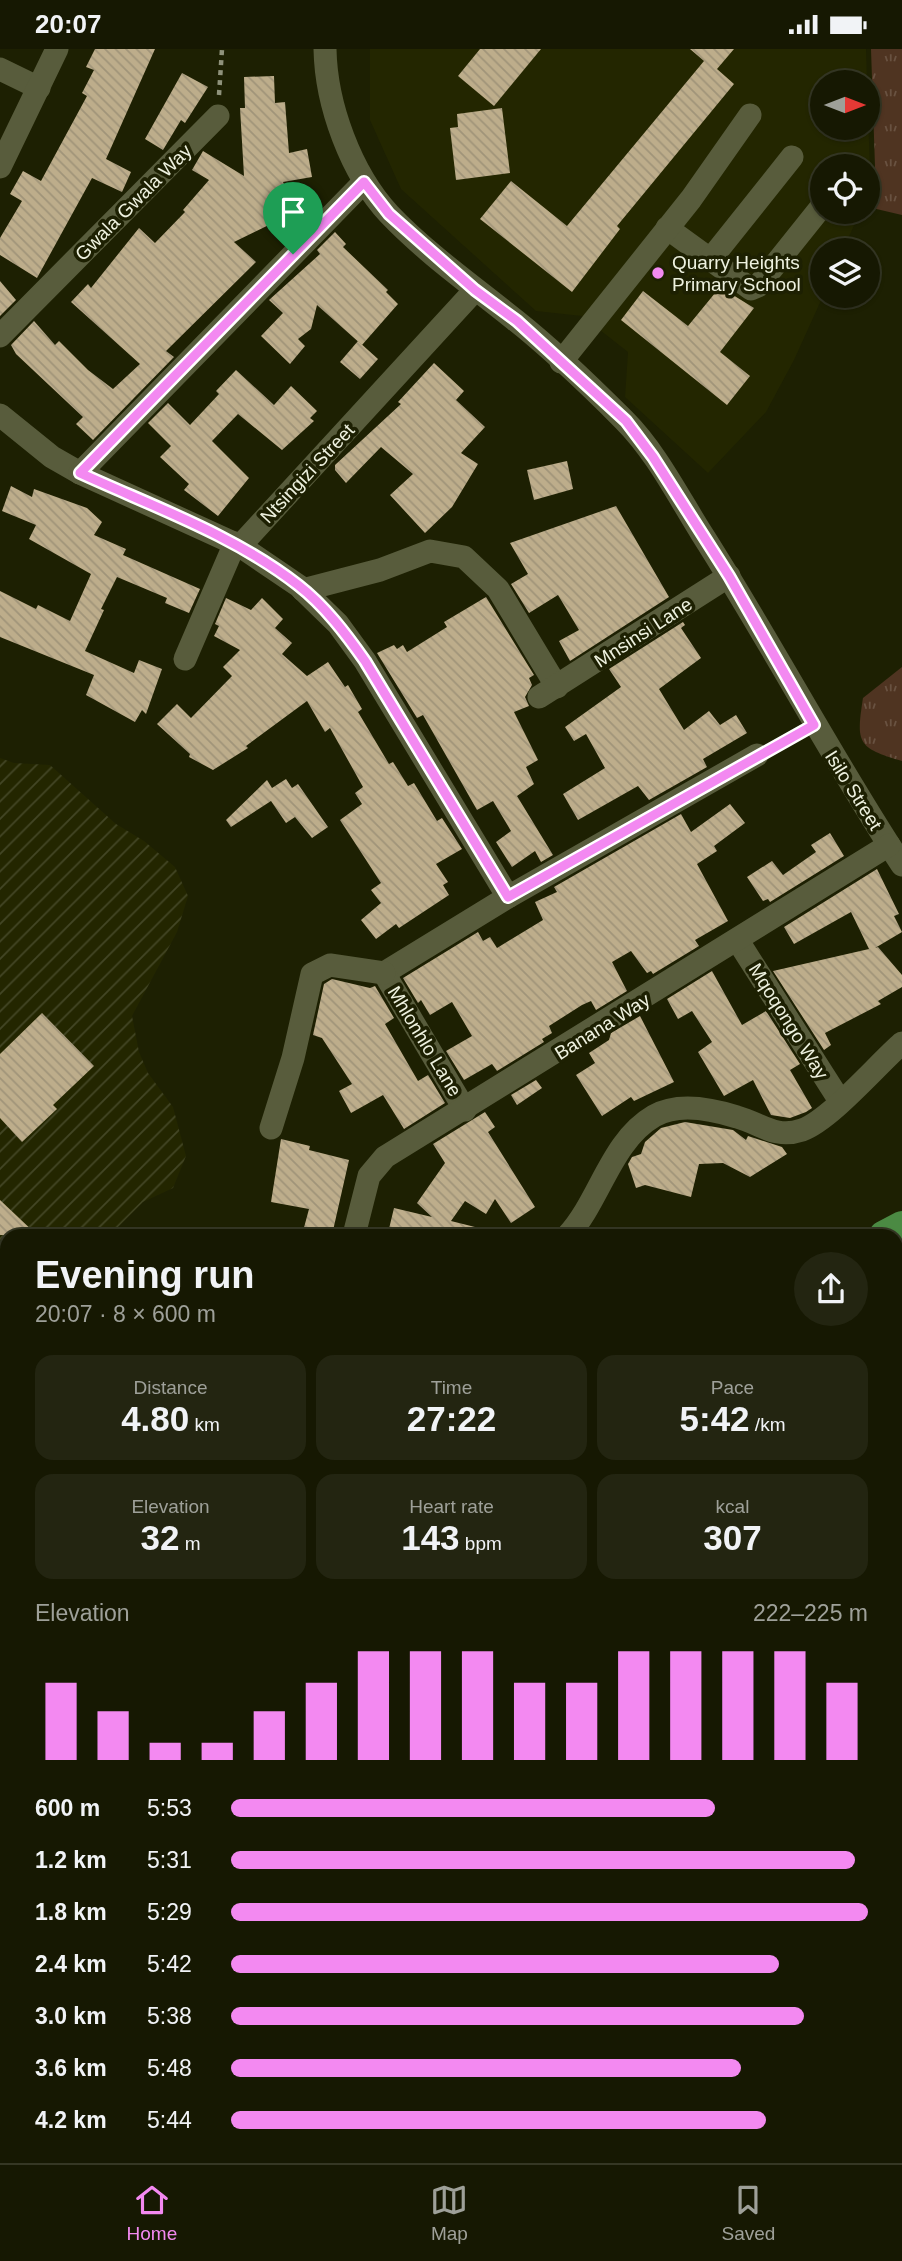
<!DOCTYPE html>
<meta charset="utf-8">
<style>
body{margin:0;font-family:Helvetica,sans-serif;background:#232511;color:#f1f3f6;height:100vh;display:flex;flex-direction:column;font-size:26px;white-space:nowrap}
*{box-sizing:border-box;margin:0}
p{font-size:23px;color:#9ea099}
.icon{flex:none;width:38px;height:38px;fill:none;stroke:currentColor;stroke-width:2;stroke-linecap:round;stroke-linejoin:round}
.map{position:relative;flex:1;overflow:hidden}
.details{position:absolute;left:0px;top:1180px;width:903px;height:934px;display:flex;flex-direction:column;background:#161802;border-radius:21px 21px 0 0;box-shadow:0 2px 5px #0004,0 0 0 2px #353724}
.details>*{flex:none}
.needle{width:46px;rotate:90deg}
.fabs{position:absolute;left:810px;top:21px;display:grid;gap:14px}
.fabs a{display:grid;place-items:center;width:70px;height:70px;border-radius:50%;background:#161802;box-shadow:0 2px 5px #0004,0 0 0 2px #353724;font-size:35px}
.pin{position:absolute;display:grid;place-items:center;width:60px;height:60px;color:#fff;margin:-72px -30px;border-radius:50% 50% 50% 0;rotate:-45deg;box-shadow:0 0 7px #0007}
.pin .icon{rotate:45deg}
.round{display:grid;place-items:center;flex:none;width:74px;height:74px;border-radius:37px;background:#232511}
.summary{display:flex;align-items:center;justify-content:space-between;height:119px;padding:0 35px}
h1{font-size:38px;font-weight:600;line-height:52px}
.metrics{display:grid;grid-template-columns:repeat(3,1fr);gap:10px;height:119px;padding:7px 35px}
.metrics div{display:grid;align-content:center;border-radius:18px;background:#232511;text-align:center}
.metrics b{font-size:35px;font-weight:600}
.metrics small{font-size:19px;font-weight:400}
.metrics p{font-size:19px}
.chart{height:196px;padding:14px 35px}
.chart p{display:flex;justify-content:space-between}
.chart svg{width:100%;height:126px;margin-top:7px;stroke:#f389f1;stroke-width:6}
ul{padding:0 35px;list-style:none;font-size:23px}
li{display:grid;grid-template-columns:112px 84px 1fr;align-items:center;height:52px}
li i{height:18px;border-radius:9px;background:#f389f1}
.status{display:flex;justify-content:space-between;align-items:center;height:49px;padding:0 35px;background:#161802;direction:ltr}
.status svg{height:19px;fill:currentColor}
.dock{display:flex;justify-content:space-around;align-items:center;height:98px;border-top:2px solid #353724;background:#161802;font-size:19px;color:#9ea099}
.dock a{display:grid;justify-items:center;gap:4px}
.dock .on{color:#f389f1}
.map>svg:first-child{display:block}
.built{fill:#232600}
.industrial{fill:url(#industrial-furrows)}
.grass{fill:url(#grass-tufts)}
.forest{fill:url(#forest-crowns)}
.building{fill:url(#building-back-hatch)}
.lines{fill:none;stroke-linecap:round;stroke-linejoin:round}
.path{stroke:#8f927b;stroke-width:4.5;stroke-dasharray:5 5;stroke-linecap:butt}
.minor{stroke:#585c3c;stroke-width:23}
.major{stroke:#4b8a43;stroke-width:28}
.route-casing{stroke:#fff;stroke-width:14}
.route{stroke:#f389f1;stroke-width:9}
.poi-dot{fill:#f389f1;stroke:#1d2002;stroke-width:2.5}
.labels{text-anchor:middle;stroke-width:7;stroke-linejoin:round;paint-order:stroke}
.street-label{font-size:19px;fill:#eef1df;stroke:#1d2002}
.poi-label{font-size:19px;fill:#eef1df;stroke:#1d2002;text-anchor:start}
</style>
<div class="status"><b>20:07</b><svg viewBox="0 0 49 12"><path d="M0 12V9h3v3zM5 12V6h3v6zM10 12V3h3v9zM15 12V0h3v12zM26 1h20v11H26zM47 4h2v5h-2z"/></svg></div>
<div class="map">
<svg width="902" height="2114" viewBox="0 0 902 2114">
<defs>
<pattern id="industrial-furrows" width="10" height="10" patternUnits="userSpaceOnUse" patternTransform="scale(1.75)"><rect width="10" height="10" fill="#232600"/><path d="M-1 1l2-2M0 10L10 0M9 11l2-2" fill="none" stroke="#434625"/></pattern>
<pattern id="grass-tufts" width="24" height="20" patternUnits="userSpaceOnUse" patternTransform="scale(1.75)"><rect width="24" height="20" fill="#4f3421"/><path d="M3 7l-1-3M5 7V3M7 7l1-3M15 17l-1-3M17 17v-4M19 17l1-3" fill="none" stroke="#695241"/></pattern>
<pattern id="forest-crowns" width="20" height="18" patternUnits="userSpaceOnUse" patternTransform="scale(1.75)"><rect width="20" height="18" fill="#4f3421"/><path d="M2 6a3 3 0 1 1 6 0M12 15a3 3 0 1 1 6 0" fill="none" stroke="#695241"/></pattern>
<pattern id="building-back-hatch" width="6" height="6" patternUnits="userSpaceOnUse" patternTransform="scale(1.75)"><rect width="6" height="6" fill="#bdad8b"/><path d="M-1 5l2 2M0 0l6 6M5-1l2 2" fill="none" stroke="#a09479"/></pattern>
</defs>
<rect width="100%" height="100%" fill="#1d2002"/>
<polygon class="built" points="370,0 866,0 867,33 822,33 822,79 868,79 868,67 870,119 868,129 868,117 822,117 822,163 860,163 843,201 822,201 823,247 794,311 766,363 708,424 625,348 628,303 582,267 536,262 401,140 370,71"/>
<polygon class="industrial" points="0,709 14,714 50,716 116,775 144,792 175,818 188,847 177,883 132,967 139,1003 148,1024 173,1058 186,1107 173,1139 143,1153 110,1186 7,1186 7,1493 0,1500"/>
<g class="grass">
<polygon points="871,0 902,0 902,166 868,158 875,117"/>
<path d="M902 618V712C857 699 856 694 863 649Z"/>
<polygon points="0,2068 7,2074 7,2107 47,2107 56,2114 0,2114"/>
</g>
<g class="forest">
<polygon points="902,1295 902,1908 901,1909 896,1900 896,1298"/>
<polygon points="7,1713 7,1871 0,1871 0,1714"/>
</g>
<g class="building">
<polygon points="95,0 155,0 106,110 131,123 122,143 92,129 37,229 0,206 0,189 22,152 10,145 23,122 41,132 87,47 82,44 94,21 86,18"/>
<polygon points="480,0 541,0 494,57 458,27"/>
<polygon points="690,0 734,0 717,20 734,35 617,177 620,180 572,243 480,170 511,132 567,177 704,12"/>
<polygon points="182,24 208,38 185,74 181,71 163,101 145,90"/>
<polygon points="274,27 275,54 285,53 289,104 307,100 312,128 283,133 298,166 278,175 277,172 234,193 256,213 166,302 174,308 93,391 76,375 83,368 16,305 11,296 34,272 55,296 59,292 88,321 113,340 140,315 71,253 88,235 91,239 139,179 155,194 185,163 183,161 209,131 192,121 203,102 244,127 240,59 245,59 244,28"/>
<polygon points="502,59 510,124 456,131 450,79 458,78 457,65"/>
<polygon points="335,183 346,195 343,198 388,241 386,243 398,255 362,296 317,256 311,280 298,290 305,297 290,315 261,287 283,264 269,251 320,205 317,201"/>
<polygon points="0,232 16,251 0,267"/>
<polygon points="720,238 754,259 720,303 750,327 727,356 621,271 643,242 688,277"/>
<polygon points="358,292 378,310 360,330 340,313"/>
<polygon points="434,314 464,342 456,351 485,378 461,404 478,415 452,458 425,484 390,446 413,425 381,398 346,434 335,421 335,416 401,355 398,353"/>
<polygon points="236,321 274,356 291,337 317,362 310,369 314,372 282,401 238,365 212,392 249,429 218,467 184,441 189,435 160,408 171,397 148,374 168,354 190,376 219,345 216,342"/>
<polygon points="567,412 573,440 534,451 527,421"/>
<polygon points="11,437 32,448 34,440 87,459 102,473 94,486 126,500 123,506 200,540 189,564 165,554 167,549 117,528 101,560 104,561 85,602 134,624 139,611 162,620 146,665 142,661 135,673 86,646 94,626 0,588 0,542 36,560 38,556 70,572 91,525 29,490 36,476 2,462"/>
<polygon points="616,457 669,548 570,612 559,592 579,581 558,546 529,564 511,535 528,525 510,494"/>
<polygon points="486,548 534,626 529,629 532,636 525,648 529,657 514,663 538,711 526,718 534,735 517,747 553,806 541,813 535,802 512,818 496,793 511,782 493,752 477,761 423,666 417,669 377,604 394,596 397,600 403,596 407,603 447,578 444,573"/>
<polygon points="226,549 251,561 262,549 283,570 275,579 292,594 282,605 307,627 328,613 345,638 348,636 362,660 358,663 389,715 393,713 408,737 414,734 437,772 442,769 462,800 436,815 448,833 443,836 449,846 399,879 396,875 376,890 361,871 381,854 371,841 381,834 340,771 362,755 355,744 363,738 330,679 325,683 307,652 246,697 248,699 213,721 189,708 190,705 157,675 177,655 191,669 232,627 223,618 240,601 214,587 219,577 215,575"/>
<polygon points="683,573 685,576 681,579 701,609 659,640 684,681 709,662 720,676 736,666 747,684 703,710 707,718 649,751 638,737 578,771 563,745 605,719 586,685 574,692 565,678 621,638 609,620"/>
<polygon points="286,730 292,739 298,735 328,778 312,789 295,768 286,774 271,752 231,778 226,771 267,731 272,739"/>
<polygon points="730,755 745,774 714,797 717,802 697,815 728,872 695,891 699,897 653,925 651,922 647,924 631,902 612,913 627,942 596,961 591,952 582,956 549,977 552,984 542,990 544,993 497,1022 492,1015 464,1031 446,1002 472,987 452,953 430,966 421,951 418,954 403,929 478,883 483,892 490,888 497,899 543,871 535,853 557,843 554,838 681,765 691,783"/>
<polygon points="830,784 844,807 770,853 768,850 763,852 747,828 772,812 783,826 816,803 811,796"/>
<polygon points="877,820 899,865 894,867 902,883 875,899 878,898 902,926 902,938 878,952 881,955 825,984 831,996 824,1001 773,922 869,900 851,863 794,895 784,878"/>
<polygon points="712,922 742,976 766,962 800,1015 790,1021 812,1059 806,1063 790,1069 771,1066 753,1031 724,1047 698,1003 712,993 692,962 678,970 667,950"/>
<polygon points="332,930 370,939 375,937 394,969 385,975 418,1032 428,1026 445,1054 404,1080 383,1046 351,1064 339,1042 352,1035 322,989 313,986 324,935"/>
<polygon points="42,964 94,1017 53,1056 57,1060 22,1093 0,1069 0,1005"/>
<polygon points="640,967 674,1033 634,1052 631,1048 602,1067 576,1026 595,1014 589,1004 609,991 611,984"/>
<polygon points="536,1031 542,1039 517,1056 511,1046"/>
<polygon points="485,1063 495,1078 488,1083 535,1158 511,1174 495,1150 486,1165 465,1152 451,1172 479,1179 478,1186 388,1184 394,1159 432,1168 417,1154 445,1114 433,1095"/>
<polygon points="685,1073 733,1081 746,1091 748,1087 782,1098 787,1105 750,1128 723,1114 699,1115 691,1148 645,1136 636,1139 628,1115 632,1108 641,1105 645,1093 661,1079"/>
<polygon points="281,1090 310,1097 309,1101 349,1111 332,1186 302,1186 309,1160 271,1153"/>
<polygon points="0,1151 37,1186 0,1186"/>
</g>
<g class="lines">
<g class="path">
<polyline points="219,46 222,0"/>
<polyline points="776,696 796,685"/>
</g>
<g class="minor">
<path d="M325 0C326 56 351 124 389 165 426 204 473 237 515 271 553 301 590 337 624 371 656 403 678 447 702 485 771 593 831 708 902 816"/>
<polyline points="0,20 39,39"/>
<polyline points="0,118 57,0"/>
<polyline points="667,179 751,240 758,237 822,157"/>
<polyline points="710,211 792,108"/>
<polyline points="0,287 218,67"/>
<polyline points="561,313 691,150 750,66"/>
<polyline points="0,366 52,408 80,424 240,497 299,537 338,575 365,612 508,848"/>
<polyline points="80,424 364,133"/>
<polyline points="240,497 475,241"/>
<polyline points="303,541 380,521 430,502 464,508 498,540 557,638"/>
<polyline points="185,610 235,494"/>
<polyline points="539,648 729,527"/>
<polyline points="738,892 840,1052"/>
<polyline points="384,924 508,848 757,706"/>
<polyline points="384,924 465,1061"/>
<polyline points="271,1079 293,1009 312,925 330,916 384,924"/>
<polyline points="354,1186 369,1127 385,1108 889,796"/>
<path d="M568 1186C600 1151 611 1092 654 1067 678 1053 712 1060 737 1068 762 1075 775 1090 802 1081 830 1071 877 1016 902 994"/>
<polyline points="0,1352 7,1352"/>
<polyline points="0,1911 7,1917"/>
<polyline points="227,2107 235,2114"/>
<polyline points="355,2114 366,2107"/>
<polyline points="674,2114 683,2107"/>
</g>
<g class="major">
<polyline points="883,1186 902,1176"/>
<polyline points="896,1258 902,1254"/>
<polyline points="0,1605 7,1604"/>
<polyline points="0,1674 7,1673"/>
</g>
</g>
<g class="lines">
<defs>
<path id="route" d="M364 133 389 165 475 241 517 272 626 372 653 408 729 527 814 676 508 848 365 612C346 585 325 557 298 536 234 486 154 458 80 424Z"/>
</defs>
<use href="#route" class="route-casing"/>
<use href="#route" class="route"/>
</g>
<circle class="poi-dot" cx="658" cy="224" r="7"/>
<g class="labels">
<g class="street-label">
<text transform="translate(133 153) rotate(-45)" y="7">Gwala Gwala Way</text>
<text transform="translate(307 424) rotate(-47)" y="7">Ntsingizi Street</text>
<text transform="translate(643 583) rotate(-33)" y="7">Mnsinsi Lane</text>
<text transform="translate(854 741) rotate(58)" y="7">Isilo Street</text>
<text transform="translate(789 972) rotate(58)" y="7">Mqoqongo Way</text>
<text transform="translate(602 977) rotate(-32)" y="7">Banana Way</text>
<text transform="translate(425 992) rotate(59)" y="7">Mhlonhlo Lane</text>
</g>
<g class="poi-label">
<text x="672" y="220">Quarry Heights<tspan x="672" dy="22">Primary School</tspan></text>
</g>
</g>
</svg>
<div class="fabs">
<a><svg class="needle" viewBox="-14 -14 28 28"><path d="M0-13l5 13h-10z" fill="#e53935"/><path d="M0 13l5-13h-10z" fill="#9ea099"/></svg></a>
<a><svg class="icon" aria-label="locate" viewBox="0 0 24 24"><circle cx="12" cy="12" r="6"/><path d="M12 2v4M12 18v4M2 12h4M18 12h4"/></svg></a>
<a><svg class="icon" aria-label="layers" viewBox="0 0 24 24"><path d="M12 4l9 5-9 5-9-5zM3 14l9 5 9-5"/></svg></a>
</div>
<div class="pin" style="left:293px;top:205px;background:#1e9e55"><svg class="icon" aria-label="arrive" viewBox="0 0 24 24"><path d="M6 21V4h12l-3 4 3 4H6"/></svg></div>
<section class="details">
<div class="summary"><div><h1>Evening run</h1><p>20:07 · 8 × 600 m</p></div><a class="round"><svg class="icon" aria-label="share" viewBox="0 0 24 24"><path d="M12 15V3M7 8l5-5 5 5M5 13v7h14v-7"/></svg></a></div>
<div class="metrics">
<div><p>Distance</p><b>4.80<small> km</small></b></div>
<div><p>Time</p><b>27:22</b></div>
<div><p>Pace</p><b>5:42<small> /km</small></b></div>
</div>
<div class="metrics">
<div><p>Elevation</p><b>32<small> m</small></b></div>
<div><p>Heart rate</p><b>143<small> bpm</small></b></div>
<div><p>kcal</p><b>307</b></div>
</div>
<div class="chart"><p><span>Elevation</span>222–225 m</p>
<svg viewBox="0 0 160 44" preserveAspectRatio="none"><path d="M5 44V17M15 44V27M25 44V38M35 44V38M45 44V27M55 44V17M65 44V6M75 44V6M85 44V6M95 44V17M105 44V17M115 44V6M125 44V6M135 44V6M145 44V6M155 44V17"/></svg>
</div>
<ul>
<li><b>600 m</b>5:53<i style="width:76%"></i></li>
<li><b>1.2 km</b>5:31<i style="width:98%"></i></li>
<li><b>1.8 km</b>5:29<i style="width:100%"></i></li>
<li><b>2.4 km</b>5:42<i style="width:86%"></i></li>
<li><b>3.0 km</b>5:38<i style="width:90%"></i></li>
<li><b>3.6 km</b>5:48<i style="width:80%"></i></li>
<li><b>4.2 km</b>5:44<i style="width:84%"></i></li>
</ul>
</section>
</div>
<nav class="dock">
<a class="on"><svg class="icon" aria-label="home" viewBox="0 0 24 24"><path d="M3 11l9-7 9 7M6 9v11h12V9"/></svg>Home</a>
<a><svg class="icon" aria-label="map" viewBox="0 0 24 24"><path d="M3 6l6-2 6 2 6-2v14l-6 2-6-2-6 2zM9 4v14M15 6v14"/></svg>Map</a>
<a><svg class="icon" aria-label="saved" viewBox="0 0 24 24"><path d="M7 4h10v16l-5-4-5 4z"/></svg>Saved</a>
</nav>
